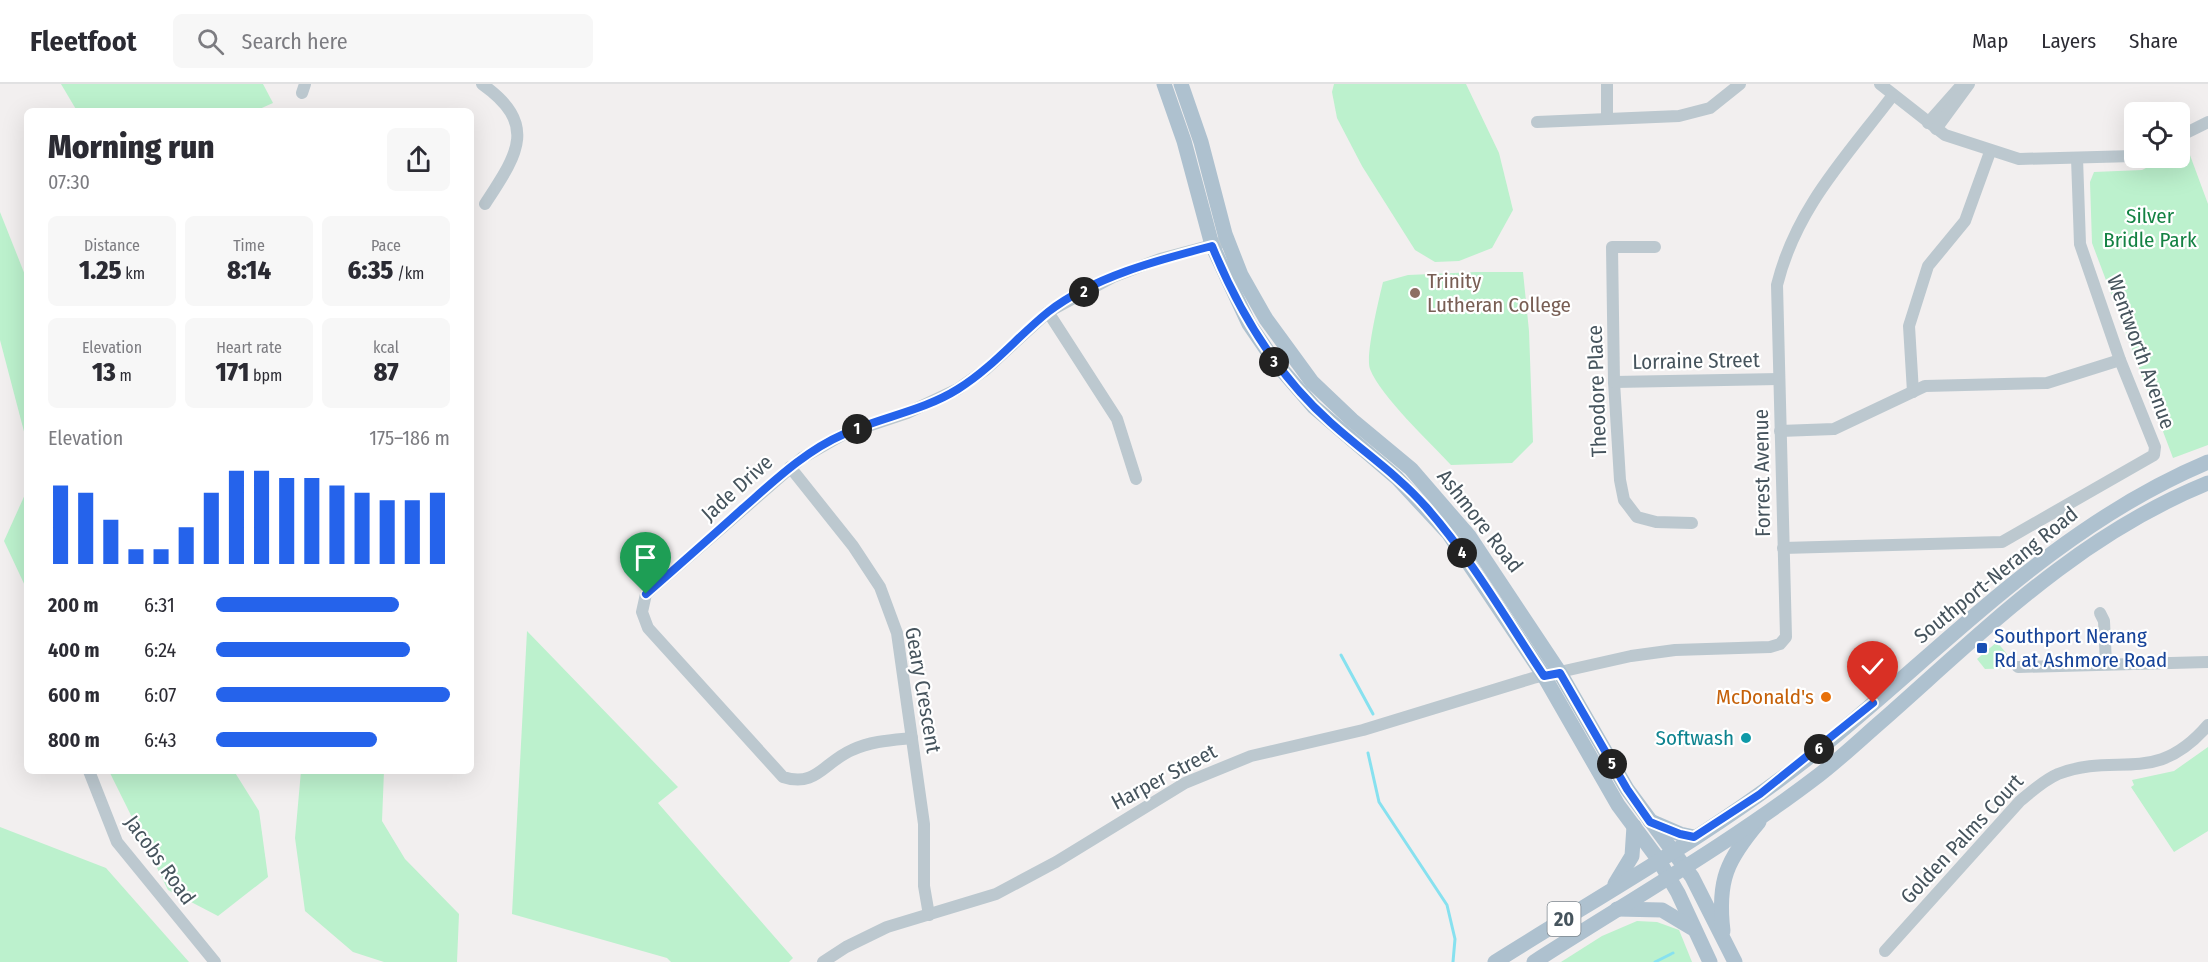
<!DOCTYPE html>
<meta charset="utf-8">
<style>
body{margin:0;font-family:"Fira Sans Condensed",sans-serif;background:#f7f7f7;color:#2b2b33;height:100vh;display:flex;flex-direction:column;font-size:22px;white-space:nowrap}
*{box-sizing:border-box;margin:0}
p{font-size:20px;color:#7c7c81}
.icon{flex:none;width:33px;height:33px;fill:none;stroke:currentColor;stroke-width:2;stroke-linecap:round;stroke-linejoin:round}
.map{position:relative;flex:1;overflow:hidden}
.drawer{position:absolute;left:24px;top:24px;width:450px;height:666px;display:flex;flex-direction:column;background:#fff;border-radius:9px;box-shadow:0 6px 24px #0002}
.drawer>*{flex:none}
.controls{position:absolute;left:2124px;top:18px;display:grid;gap:12px}
.controls a{display:grid;place-items:center;width:66px;height:66px;border-radius:9px;background:#fff;box-shadow:0 6px 24px #0002;font-size:30px}
.pin{position:absolute;display:grid;place-items:center;width:51px;height:51px;color:#fff;margin:-62px -26px;border-radius:50% 50% 50% 0;rotate:-45deg;box-shadow:0 0 6px #0007}
.pin .icon{rotate:45deg}
.km{position:absolute;width:30px;height:30px;margin:-15px;border-radius:50%;background:#222;color:#fff;font-size:16px;line-height:30px;text-align:center}
.round{display:grid;place-items:center;flex:none;width:63px;height:63px;border-radius:9px;background:#f7f7f7}
.overview{display:flex;align-items:center;justify-content:space-between;height:102px;padding:0 24px}
h1{font-size:33px;font-weight:800;line-height:45px}
.figures{display:grid;grid-template-columns:repeat(3,1fr);gap:9px;height:102px;padding:6px 24px}
.figures div{display:grid;align-content:center;border-radius:9px;background:#f7f7f7;text-align:center}
.figures b{font-size:26px;font-weight:800}
.figures small{font-size:16px;font-weight:400}
.figures p{font-size:16px}
.chart{height:168px;padding:12px 24px}
.chart p{display:flex;justify-content:space-between}
.chart svg{width:100%;height:108px;margin-top:6px;stroke:#2563eb;stroke-width:6}
ul{padding:0 24px;list-style:none;font-size:20px}
li{display:grid;grid-template-columns:96px 72px 1fr;align-items:center;height:45px}
li i{height:15px;border-radius:8px;background:#2563eb}
header{display:flex;align-items:center;gap:36px;box-sizing:border-box;height:84px;padding:0 30px;background:#fff;border-bottom:2px solid #e1e1e2}
header strong{font-size:28px}
nav{display:flex;gap:33px;margin-inline-start:auto;font-size:21px}
.search{width:420px;height:54px;background:#f7f7f7;display:flex;align-items:center;gap:15px;box-sizing:border-box;padding:0 21px;border-radius:9px;color:#7c7c81;font-size:22px}
.map>svg:first-child{display:block}
.green{fill:#bcf1cd}
.lines{fill:none;stroke-linecap:round;stroke-linejoin:round}
.stream{stroke:#87e1ef;stroke-width:3}
.minor{stroke:#bcc8cf;stroke-width:12}
.major{stroke:#aec1cf;stroke-width:15}
.route-casing{stroke:#fff;stroke-width:12}
.route{stroke:#2563eb;stroke-width:8}
.education-dot{fill:#8d6e63;stroke:#fff;stroke-width:2}
.transit-dot{fill:#1a4fb4;stroke:#fff;stroke-width:2}
.food-dot{fill:#e8710a;stroke:#fff;stroke-width:2}
.culture-dot{fill:#0f9aa8;stroke:#fff;stroke-width:2}
.labels{text-anchor:middle;stroke-width:4.5;stroke-linejoin:round;paint-order:stroke}
.shield{fill:#fff;stroke:#7e878e;stroke-width:1.5}
.shield-label{font-size:20px;font-weight:bold;fill:#46545d}
.park-label{font-size:21px;fill:#148243;stroke:#fff}
.education-label{font-size:21px;fill:#785e54;stroke:#fff;text-anchor:start}
.street-label{font-size:21px;fill:#46545d;stroke:#fff}
.transit-label{font-size:21px;fill:#164399;stroke:#fff;text-anchor:start}
.food-label{font-size:21px;fill:#c56008;stroke:#fff;text-anchor:end}
.culture-label{font-size:21px;fill:#0d838f;stroke:#fff;text-anchor:end}
</style>
<header>
<strong>Fleetfoot</strong>
<div class="search"><svg class="icon" aria-label="search" viewBox="0 0 24 24"><circle cx="10" cy="10" r="6"/><path d="M15 15l6 6"/></svg>Search here</div>
<nav><a>Map</a><a>Layers</a><a>Share</a></nav>
</header>
<div class="map">
<svg width="2208" height="878" viewBox="0 0 2208 878">
<rect width="100%" height="100%" fill="#f2efef"/>
<g class="green">
<polygon points="61,0 263,0 273,19 255,27 77,27"/>
<polygon points="1334,0 1466,0 1499,69 1513,126 1492,164 1459,177 1435,178 1415,166 1362,82 1337,34 1332,8"/>
<polygon points="2187,63 2208,120 2208,361 2173,374 2092,159 2090,98 2094,88 2142,86 2166,74 2180,74 2180,67"/>
<polygon points="0,128 27,196 27,359 0,256"/>
<path d="M1476 188H1523L1529 247 1533 358 1512 379 1451 381C1430 358 1381 313 1370 285 1365 272 1379 215 1383 198L1408 191Z"/>
<polygon points="27,406 27,506 4,457"/>
<polygon points="527,547 678,703 658,719 793,874 789,878 671,878 667,874 512,830"/>
<polygon points="1997,558 2015,580 2015,584 1985,585 1977,575"/>
<polygon points="2208,663 2208,747 2174,768 2131,703 2134,701 2132,696 2174,687"/>
<polygon points="109,687 234,687 259,727 268,793 218,832 168,806"/>
<polygon points="301,687 384,687 382,737 405,775 459,830 457,878 384,878 353,868 305,827 295,754"/>
<polygon points="0,743 106,784 189,878 0,878"/>
<polygon points="1637,837 1657,838 1679,846 1692,878 1561,878 1602,852"/>
</g>
<g class="lines">
<g class="stream">
<polyline points="1341,571 1373,630"/>
<polyline points="1368,669 1379,718 1447,821 1455,855 1453,878"/>
<polyline points="1655,878 1673,869"/>
</g>
<g class="minor">
<path d="M482 0C540 41 516 72 485 120"/>
<polyline points="1607,0 1607,34"/>
<polyline points="1880,0 1945,51 2019,75 2134,72"/>
<polyline points="302,9 305,0"/>
<polyline points="1537,38 1679,32 1710,24 1740,0"/>
<polyline points="1928,39 1959,4"/>
<polyline points="1936,45 1969,0"/>
<polyline points="2180,52 2208,38"/>
<polyline points="1655,163 1612,163 1614,298 1620,396 1624,416 1637,433 1656,438 1692,439"/>
<polyline points="1048,228 1117,335 1136,395"/>
<polyline points="1614,298 1779,295"/>
<polyline points="1913,308 1909,242 1928,182 1965,137 1990,68"/>
<polyline points="1780,347 1834,345 1925,302 2047,299 2120,276"/>
<polyline points="790,383 853,462 880,503 897,549 924,740 924,802 929,831"/>
<polyline points="1783,464 2002,458 2154,371 2155,363 2120,276 2080,160 2077,74"/>
<polyline points="2100,529 2104,537 2106,580"/>
<polyline points="2018,583 2208,578"/>
<path d="M912 654C892 656 871 657 852 666 824 678 816 704 783 693L648 544 642 528 646 510 802 374 844 350 907 329 958 305 985 286 1048 228 1113 193 1160 175 1220 159"/>
<polyline points="89,687 117,758 215,878"/>
<path d="M1885 867 2020 717C2032 707 2044 696 2058 690 2118 667 2155 703 2208 641"/>
<path d="M823 878 846 863 887 843 996 810 1056 778 1185 699 1251 672 1363 646 1533 594 1631 572 1675 566 1770 563 1780 560 1786 553 1777 201C1796 124 1846 73 1893 11"/>
</g>
<g class="major">
<polyline points="1164,0 1184,57 1212,161 1249,240 1275,278 1314,323 1397,394 1449,450 1544,592 1618,721 1658,775 1678,809 1710,878"/>
<polyline points="1181,0 1201,58 1225,150 1241,191 1266,235 1312,298 1352,336 1411,385 1469,452 1560,589 1627,705 1692,793 1735,878"/>
<polyline points="1650,737 1680,750 1694,753"/>
<polyline points="1615,800 1632,772 1634,742"/>
<polyline points="1617,825 1662,826 1692,844"/>
<path d="M1723 847C1717 796 1727 776 1759 738"/>
<path d="M1495 878C1603 810 1717 747 1817 667 1943 565 2055 442 2208 378"/>
<path d="M1534 878C1629 817 1729 760 1819 691 1841 674 1862 654 1884 635 1987 544 2079 451 2208 399"/>
</g>
</g>
<g class="lines">
<defs>
<path id="route" d="M646 510C678 482 710 454 742 425 774 397 805 367 844 350 881 333 923 327 958 305 992 284 1017 253 1048 228 1093 193 1158 176 1212 162 1239 228 1276 290 1330 338 1362 367 1398 391 1426 423 1471 474 1506 535 1544 592L1560 589 1627 705 1650 738 1680 750 1694 753 1760 710 1873 619"/>
</defs>
<use href="#route" class="route-casing"/>
<use href="#route" class="route"/>
</g>
<circle class="education-dot" cx="1415" cy="209" r="6"/>
<rect class="transit-dot" x="1976" y="558" width="12" height="12" rx="3"/>
<circle class="food-dot" cx="1826" cy="613" r="6"/>
<circle class="culture-dot" cx="1746" cy="654" r="6"/>
<g class="labels">
<rect class="shield" x="1547.5" y="818" width="33" height="34" rx="4.5"/>
<g class="shield-label">
<text x="1564" y="842">20</text>
</g>
<g class="park-label">
<text x="2150" y="139">Silver<tspan x="2150" dy="24">Bridle Park</tspan></text>
</g>
<g class="education-label">
<text x="1427" y="204">Trinity<tspan x="1427" dy="24">Lutheran College</tspan></text>
</g>
<g class="street-label">
<text transform="translate(2141 268) rotate(70)" y="7">Wentworth Avenue</text>
<text transform="translate(1696 277) rotate(-1)" y="7">Lorraine Street</text>
<text transform="translate(1597 307) rotate(-92)" y="7">Theodore Place</text>
<text transform="translate(1762 389) rotate(-91)" y="7">Forrest Avenue</text>
<text transform="translate(737 404) rotate(-42)" y="7">Jade Drive</text>
<text transform="translate(1480 437) rotate(52)" y="7">Ashmore Road</text>
<text transform="translate(1996 491) rotate(-39)" y="7">Southport-Nerang Road</text>
<text transform="translate(923 606) rotate(80)" y="7">Geary Crescent</text>
<text transform="translate(1164 693) rotate(-28)" y="7">Harper Street</text>
<text transform="translate(1962 755) rotate(-47)" y="7">Golden Palms Court</text>
<text transform="translate(160 776) rotate(54)" y="7">Jacobs Road</text>
</g>
<g class="transit-label">
<text x="1994" y="559">Southport Nerang<tspan x="1994" dy="24">Rd at Ashmore Road</tspan></text>
</g>
<g class="food-label">
<text x="1814" y="620">McDonald's</text>
</g>
<g class="culture-label">
<text x="1734" y="661">Softwash</text>
</g>
</g>
</svg>
<div class="controls">
<a><svg class="icon" aria-label="locate" viewBox="0 0 24 24"><circle cx="12" cy="12" r="6"/><path d="M12 2v4M12 18v4M2 12h4M18 12h4"/></svg></a>
</div>
<div class="pin" style="left:646px;top:510px;background:#1e9e55"><svg class="icon" aria-label="arrive" viewBox="0 0 24 24"><path d="M6 21V4h12l-3 4 3 4H6"/></svg></div>
<div class="pin" style="left:1873px;top:619px;background:#d93025"><svg class="icon" aria-label="check" viewBox="0 0 24 24"><path d="M5 12l5 5 9-10"/></svg></div>
<b class="km" style="left:857px;top:345px">1</b>
<b class="km" style="left:1084px;top:208px">2</b>
<b class="km" style="left:1274px;top:278px">3</b>
<b class="km" style="left:1462px;top:469px">4</b>
<b class="km" style="left:1612px;top:680px">5</b>
<b class="km" style="left:1819px;top:665px">6</b>
<section class="drawer">
<div class="overview"><div><h1>Morning run</h1><p>07:30</p></div><a class="round"><svg class="icon" aria-label="share" viewBox="0 0 24 24"><path d="M12 15V3M7 8l5-5 5 5M5 13v7h14v-7"/></svg></a></div>
<div class="figures">
<div><p>Distance</p><b>1.25<small> km</small></b></div>
<div><p>Time</p><b>8:14</b></div>
<div><p>Pace</p><b>6:35<small> /km</small></b></div>
</div>
<div class="figures">
<div><p>Elevation</p><b>13<small> m</small></b></div>
<div><p>Heart rate</p><b>171<small> bpm</small></b></div>
<div><p>kcal</p><b>87</b></div>
</div>
<div class="chart"><p><span>Elevation</span>175–186 m</p>
<svg viewBox="0 0 160 44" preserveAspectRatio="none"><path d="M5 44V12M15 44V15M25 44V26M35 44V38M45 44V38M55 44V29M65 44V15M75 44V6M85 44V6M95 44V9M105 44V9M115 44V12M125 44V15M135 44V18M145 44V18M155 44V15"/></svg>
</div>
<ul>
<li><b>200 m</b>6:31<i style="width:78%"></i></li>
<li><b>400 m</b>6:24<i style="width:83%"></i></li>
<li><b>600 m</b>6:07<i style="width:100%"></i></li>
<li><b>800 m</b>6:43<i style="width:69%"></i></li>
</ul>
</section>
</div>
